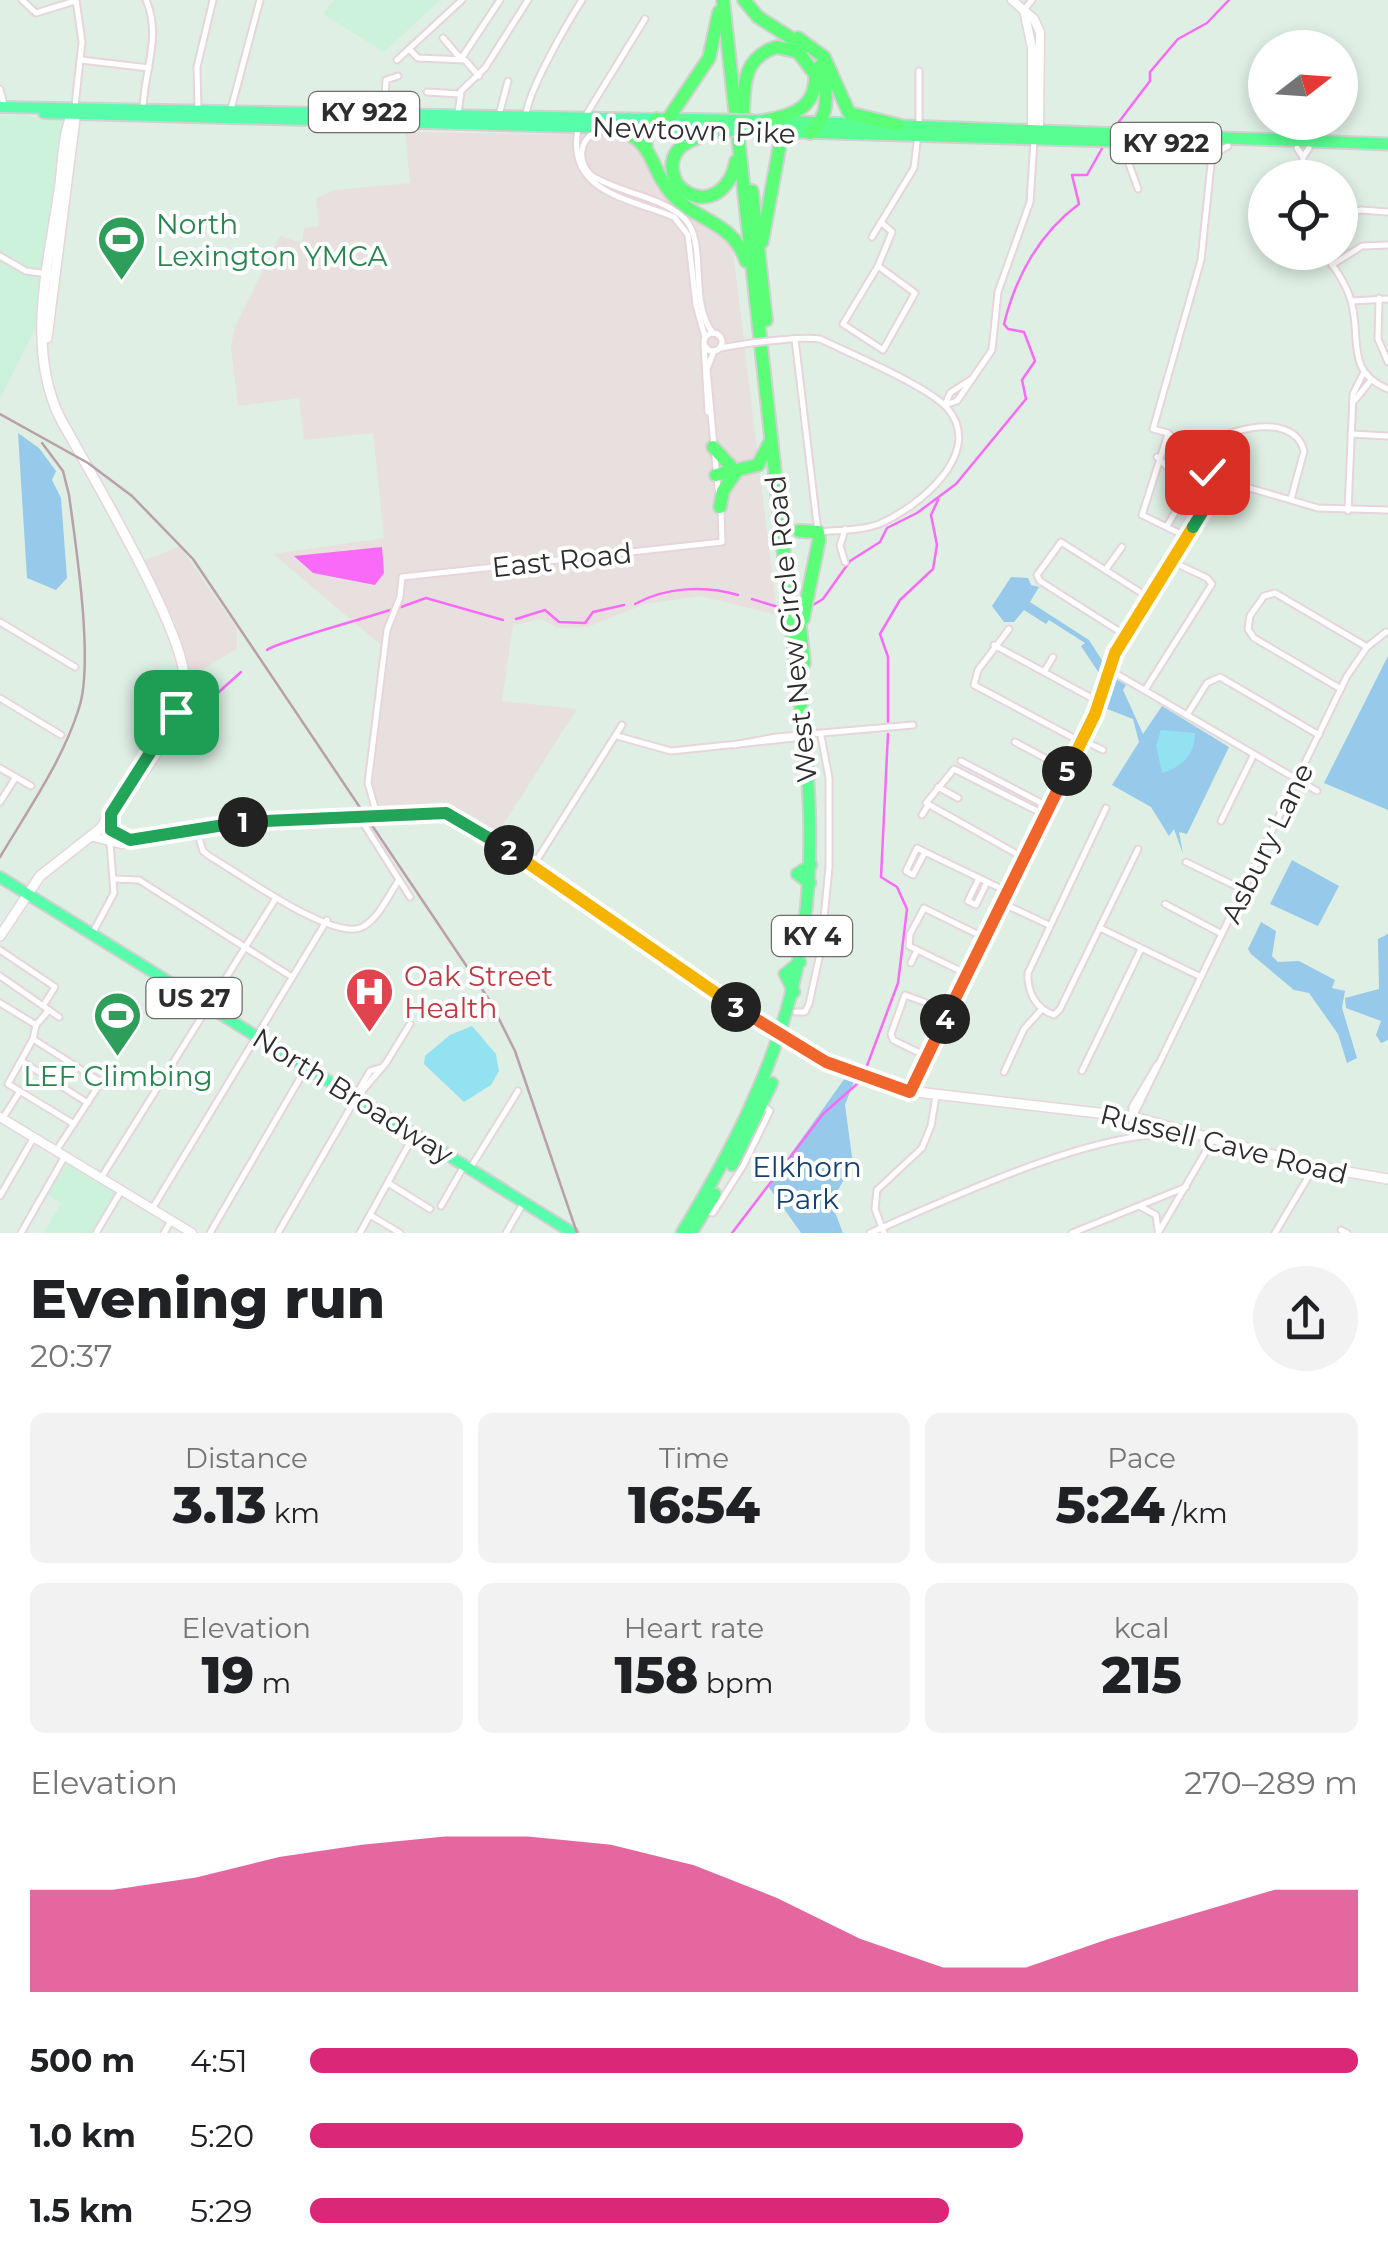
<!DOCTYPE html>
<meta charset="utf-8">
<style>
body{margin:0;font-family:Montserrat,sans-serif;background:#f2f2f2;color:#202124;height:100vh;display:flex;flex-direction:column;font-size:38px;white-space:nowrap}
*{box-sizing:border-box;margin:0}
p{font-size:32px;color:#757577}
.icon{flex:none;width:55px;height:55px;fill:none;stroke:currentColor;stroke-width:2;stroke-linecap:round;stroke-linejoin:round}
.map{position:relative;height:1233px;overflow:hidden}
.details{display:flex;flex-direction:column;background:#fff;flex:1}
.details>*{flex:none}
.needle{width:65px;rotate:73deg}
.controls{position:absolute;left:1248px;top:30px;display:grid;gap:20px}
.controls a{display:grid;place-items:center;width:110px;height:110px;border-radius:50%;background:#fff;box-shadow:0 5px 15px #0003;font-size:50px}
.pin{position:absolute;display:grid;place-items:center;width:85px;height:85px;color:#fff;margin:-42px;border-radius:20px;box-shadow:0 5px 15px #0006}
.km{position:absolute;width:50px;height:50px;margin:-25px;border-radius:50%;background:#222;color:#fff;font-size:28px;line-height:50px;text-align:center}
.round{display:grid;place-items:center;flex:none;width:105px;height:105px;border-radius:52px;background:#f2f2f2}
.head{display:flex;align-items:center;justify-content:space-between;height:170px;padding:0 30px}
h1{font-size:55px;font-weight:800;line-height:75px}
.stats{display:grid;grid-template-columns:repeat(3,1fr);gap:15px;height:170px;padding:10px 30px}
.stats div{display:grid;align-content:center;border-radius:15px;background:#f2f2f2;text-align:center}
.stats b{font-size:50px;font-weight:800}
.stats small{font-size:28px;font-weight:400}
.stats p{font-size:28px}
.chart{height:280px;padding:20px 30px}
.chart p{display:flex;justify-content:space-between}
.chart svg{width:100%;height:180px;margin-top:10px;fill:#db2777;opacity:.7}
ul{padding:0 30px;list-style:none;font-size:32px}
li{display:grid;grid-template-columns:160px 120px 1fr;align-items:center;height:75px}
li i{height:25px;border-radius:12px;background:#db2777}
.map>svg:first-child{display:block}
.industrial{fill:#e8e0df}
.education{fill:#cdf2dc}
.green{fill:#97c9ea}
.pitch{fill:#92e2f2}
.water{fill:#f96af9}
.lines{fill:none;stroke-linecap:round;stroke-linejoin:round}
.stream{stroke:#f96af9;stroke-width:2.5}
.minor-casing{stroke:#e7d4dc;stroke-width:9}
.tertiary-casing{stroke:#e7d4dc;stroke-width:11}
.secondary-casing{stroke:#e7d4dc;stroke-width:12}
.primary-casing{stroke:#d1d1d1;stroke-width:14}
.trunk-casing{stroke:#d1d1d1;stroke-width:15}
.motorway-casing{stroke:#d1d1d1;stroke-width:16}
.minor{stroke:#fff;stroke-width:5}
.tertiary{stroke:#fff;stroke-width:8}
.secondary{stroke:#fff;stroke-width:9}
.primary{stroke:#56fdab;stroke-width:10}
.trunk{stroke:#58fe91;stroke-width:11}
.motorway{stroke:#5aff77;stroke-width:12}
.rail{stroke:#b9a0aa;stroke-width:2.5}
.minor-bridge-casing{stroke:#e7d4dc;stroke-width:9;stroke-linecap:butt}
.trunk-bridge-casing{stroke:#d1d1d1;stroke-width:15;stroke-linecap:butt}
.minor-bridge{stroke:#fff;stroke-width:5}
.trunk-bridge{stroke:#58fe91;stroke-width:11}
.split-1-casing{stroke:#fff;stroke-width:20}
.split-2-casing{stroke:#fff;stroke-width:20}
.split-3-casing{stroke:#fff;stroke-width:20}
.split-4-casing{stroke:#fff;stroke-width:20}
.split-5-casing{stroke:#fff;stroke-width:20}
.split-6-casing{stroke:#fff;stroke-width:20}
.split-7-casing{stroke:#fff;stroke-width:20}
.split-1{stroke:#22a559;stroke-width:12}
.split-2{stroke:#22a559;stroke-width:12}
.split-3{stroke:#f5b400;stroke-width:12}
.split-4{stroke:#f0652b;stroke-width:12}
.split-5{stroke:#f0652b;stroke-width:12}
.split-6{stroke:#f5b400;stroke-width:12}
.split-7{stroke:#22a559;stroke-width:12}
.labels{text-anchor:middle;stroke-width:8;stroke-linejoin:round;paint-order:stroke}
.shield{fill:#fff;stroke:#6c6c6c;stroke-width:2.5}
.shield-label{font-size:25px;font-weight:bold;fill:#2d2d2d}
.street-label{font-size:28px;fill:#2d2d2d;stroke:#fff}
.leisure-label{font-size:28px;fill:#27864d;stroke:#fff;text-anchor:start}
.health-label{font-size:28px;fill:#be3a42;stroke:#fff;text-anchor:start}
.park-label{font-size:28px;fill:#144173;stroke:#fff}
</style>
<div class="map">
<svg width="1388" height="1233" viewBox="0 0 1388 1233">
<rect width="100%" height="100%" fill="#dfefe4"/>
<g class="industrial">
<polygon points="405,132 601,135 639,144 661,185 732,242 777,615 700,596 645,604 588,627 557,628 542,619 513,625 502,701 577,709 496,836 464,814 440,807 380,811 371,783 389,652 273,554 384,538 373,433 304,440 299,398 238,406 231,348 234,329 280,236 302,243 304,228 319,226 316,198 335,190 410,183"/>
<polygon points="180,546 237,629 237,649 203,669 187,672 176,624 143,561"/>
</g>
<g class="education">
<polygon points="334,0 440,0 384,52 323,14"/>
<polygon points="22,115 64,121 36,327 0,399 0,116"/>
<polygon points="66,1162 116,1192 91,1233 44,1233 61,1203 46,1194"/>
</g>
<g class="green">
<polygon points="18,433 39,448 56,471 52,480 61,498 67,578 56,590 27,578"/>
<polygon points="1011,577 1028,578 1031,585 1039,587 1030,602 1089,640 1105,665 1101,676 1081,646 1085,643 1049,620 1046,624 1024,610 1014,622 1004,622 992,606"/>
<polygon points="1388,656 1388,810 1324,783"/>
<polygon points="1111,676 1126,685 1123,690 1143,734 1162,706 1229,747 1187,834 1179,832 1183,854 1174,829 1169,836 1151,807 1112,785 1139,742 1133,719 1102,707"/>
<polygon points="1292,860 1339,886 1318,926 1270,904"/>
<polygon points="1261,922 1276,931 1272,956 1278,962 1299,961 1335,980 1332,988 1345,991 1342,1008 1357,1058 1347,1063 1338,1034 1309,993 1294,990 1251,954 1248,949"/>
<polygon points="1388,934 1388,1040 1381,1043 1376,1035 1381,1021 1346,1008 1345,998 1379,989 1378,939"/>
<polygon points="845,1078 854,1081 845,1105 853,1164 831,1202 843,1233 801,1233 768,1186"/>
</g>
<g class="pitch">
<path d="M1161 730 1195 733C1195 755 1182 767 1162 773L1156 745Z"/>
<polygon points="472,1026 496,1054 499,1071 491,1085 464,1102 424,1064 425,1056 450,1035"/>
</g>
<polygon class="water" points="382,547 384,573 375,585 313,573 294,556"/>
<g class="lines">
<g class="stream">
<polyline points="1115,127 1150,81 1150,72 1178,39 1207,23 1229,0"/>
<polyline points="752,599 781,608"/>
<path d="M635 604C665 587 706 585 738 595"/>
<path d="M813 605 823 599 850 561 880 542 887 528 917 513 956 484 1026 399 1022 380 1035 361 1024 332 1008 329 1004 324C1016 276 1040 233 1079 204L1072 175H1087L1104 145"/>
<polyline points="401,607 426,598 503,620"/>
<polyline points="516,619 545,610 559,622 585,623 593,612 624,605"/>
<path d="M267 650C276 642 370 617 390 610"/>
<polyline points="888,722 888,657 880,634 900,600 933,569 937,545 931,515 938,500"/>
<polyline points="168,738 241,672"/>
<polyline points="865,1071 898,983 907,909 897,887 881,877 888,734"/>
<polyline points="732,1233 823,1114 857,1084"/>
</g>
<defs>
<g id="minor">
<polyline points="22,0 36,13 75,1"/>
<polyline points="1024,10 1032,0"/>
<polyline points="443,38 461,59 500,0"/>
<polyline points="409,49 418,58 465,60 479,76"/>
<polyline points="81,60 149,68"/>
<polyline points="397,60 462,0"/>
<polyline points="0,89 4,105"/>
<polyline points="427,92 460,94"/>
<polyline points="75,106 82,42 76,0"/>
<path d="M143 108C144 72 162 35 146 0"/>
<polyline points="198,110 197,67 213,0"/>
<polyline points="230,113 260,0"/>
<polyline points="384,113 386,80 398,76"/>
<polyline points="458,114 461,91 485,68 528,0"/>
<polyline points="499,115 508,81"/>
<polyline points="586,115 645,19"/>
<path d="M526 116C527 92 568 22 582 0"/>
<polyline points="919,123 919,71"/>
<path d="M578 129C566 192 627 198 674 217L688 235 696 305 705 337"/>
<path d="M595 131C579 143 577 160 591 175 618 193 662 196 685 219 708 244 688 302 713 333"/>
<polyline points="1115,141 1124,150 1138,189"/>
<polyline points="1198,144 1212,155"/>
<polyline points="1228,146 1212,155 1201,260 1153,429 1168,433 1215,478 1318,508 1388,510"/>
<polyline points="1297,148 1303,157"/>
<polyline points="1127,153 1134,142"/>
<polyline points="1302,178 1303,157 1309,148"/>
<polyline points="1340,215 1361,210 1388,212"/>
<polyline points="872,237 914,168 918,134"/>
<path d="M1323 252C1334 267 1346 283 1351 301 1362 337 1344 371 1388 389"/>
<polyline points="0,256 26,271 56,275"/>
<polyline points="1332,265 1362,246 1388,245"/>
<polyline points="878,266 915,293 883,350 843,324 878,266 892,232 881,222"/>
<polyline points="1379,298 1378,339 1388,362"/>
<polyline points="1352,301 1388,299"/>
<circle cx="713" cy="342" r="9"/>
<path d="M779 340C792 339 806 337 820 339 849 353 930 387 948 409 985 454 917 508 879 524 861 531 837 530 818 532L795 339"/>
<polyline points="704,345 708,412"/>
<polyline points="720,348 751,343"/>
<polyline points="714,351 707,369 718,490"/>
<polyline points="1355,400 1371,380"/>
<polyline points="945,405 957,401 992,350 998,292 1030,202 1034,140"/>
<polyline points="945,405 950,393 970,380"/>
<polyline points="1168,434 1142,515 1187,537"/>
<polyline points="1351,434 1388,436"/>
<path d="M1191 455C1214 432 1293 407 1304 451L1291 499"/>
<polyline points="1157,457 1186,485 1185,496 1167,526"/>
<polyline points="1348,511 1353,394 1364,372"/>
<polyline points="845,562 840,546 845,529"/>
<polyline points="1106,569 1122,547"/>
<polyline points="0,622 75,667"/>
<polyline points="1009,629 978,670 974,685 1081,742"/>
<polyline points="1125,635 1040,581 1037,575 1061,542 1148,597"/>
<polyline points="994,645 1099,702"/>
<polyline points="1108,669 1317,791"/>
<polyline points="1044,672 1053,657"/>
<polyline points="1341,689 1254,638 1248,629 1250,616 1264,596 1275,593 1367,647"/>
<polyline points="1145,690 1212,584 1207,578 1173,562"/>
<polyline points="0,698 61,735"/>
<polyline points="1187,715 1207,683 1220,677 1319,735"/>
<polyline points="617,736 671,751 804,737"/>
<polyline points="1082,740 1103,750"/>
<polyline points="1015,742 1067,770"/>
<polyline points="734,745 776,737 913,725"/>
<polyline points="961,761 1049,807"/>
<polyline points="0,768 31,786"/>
<polyline points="938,787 958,798"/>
<polyline points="0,802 16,777"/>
<path d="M1106 808 1028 973C1027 992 1036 1009 1054 1015L1060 1009 1138 849"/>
<polyline points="377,815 368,783 387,630 400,597 402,577 722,542 721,511"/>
<polyline points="922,815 927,807"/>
<polyline points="360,818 410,897"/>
<polyline points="1221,821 1253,756"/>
<path d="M197 831 203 851 209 856C239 873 329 939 360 928 377 922 389 894 399 880"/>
<polyline points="925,852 913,875 906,871 917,848 925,852 1008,892"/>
<polyline points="1024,858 926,803 954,769 1045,815"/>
<polyline points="1186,862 1244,890"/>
<polyline points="533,866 622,725"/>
<polyline points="979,878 968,901 976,905 987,882"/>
<polyline points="114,879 139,880 292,977"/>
<polyline points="1002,903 1049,925"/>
<polyline points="1165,904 1222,934"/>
<polyline points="1100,928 1201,977"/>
<polyline points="92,934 114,893 110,843"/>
<polyline points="0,950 55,987 43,1006"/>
<polyline points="911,963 917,950"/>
<polyline points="967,974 909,946 910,934 924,908 977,934"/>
<polyline points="0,976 59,1017"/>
<polyline points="0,1003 36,1025"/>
<polyline points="796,1012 805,1012 809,1004 821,949 829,867 829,778 821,736"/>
<polyline points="33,1039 36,1025 49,1010"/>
<polyline points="926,1056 893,1040 891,1034 905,995 949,1011"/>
<polyline points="23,1062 88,1103"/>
<polyline points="1082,1071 1141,949"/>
<polyline points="1004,1072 1024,1029 1042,1009"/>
<polyline points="912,1090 1092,721 1115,653 1223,480"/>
<polyline points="356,1095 370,1071 379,1068"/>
<polyline points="1134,1115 1347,676 1367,647 1386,632"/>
<polyline points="3,1118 20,1091"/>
<polyline points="1132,1135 1132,1107 1157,1065"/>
<polyline points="56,1151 101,1082 33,1039 8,1084 74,1124"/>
<polyline points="471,1167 518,1091"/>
<polyline points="101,1178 276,898"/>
<polyline points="388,1183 430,1209"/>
<polyline points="0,1196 34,1137"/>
<polyline points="441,1206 464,1166"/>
<polyline points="1141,1207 1156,1215 1158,1230"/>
<polyline points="152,1209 327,920"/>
<polyline points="707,1212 713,1213 743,1166 770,1111 763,1105"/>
<polyline points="370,1215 400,1233"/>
<polyline points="1341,1230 1347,1233"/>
<polyline points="21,1233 65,1156"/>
<polyline points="96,1233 121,1191"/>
<polyline points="164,1233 171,1221"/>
<polyline points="210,1233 306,1068"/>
<polyline points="278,1233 356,1098 386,1063 410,1024"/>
<polyline points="360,1233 414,1135"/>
<polyline points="506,1233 524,1202"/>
<path d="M870 1233C951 1198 1087 1133 1172 1134"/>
<polyline points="884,1233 875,1209 877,1190 922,1148 931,1126 936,1096"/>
<polyline points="1072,1233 1186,1187"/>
<polyline points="1158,1233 1212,1141"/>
<polyline points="1275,1233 1314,1167"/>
</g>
<g id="tertiary">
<polyline points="1012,0 1034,19 1040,32 1039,131"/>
<polyline points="1024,10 1032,48 1032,135"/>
<polyline points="94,837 121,844 257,821 454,815 781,1037"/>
<polyline points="0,1117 192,1233"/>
</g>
<g id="secondary">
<path d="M74 109C62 133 63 165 59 191 48 265 26 348 60 418 87 467 186 633 184 680 181 725 141 779 112 812"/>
<polyline points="47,338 76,111"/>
<polyline points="111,815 113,834 130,840"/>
<polyline points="0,936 40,876 101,828 140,762"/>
<polyline points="781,1037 845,1071 900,1090 1133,1117 1314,1166 1388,1179"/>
</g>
<g id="primary">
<polyline points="0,107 657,119"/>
<polyline points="44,113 647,129"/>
<polyline points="0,877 573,1233"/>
</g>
<g id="trunk">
<polyline points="662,119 718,120"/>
<polyline points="773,121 1388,144"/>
<polyline points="647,129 713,130"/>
<polyline points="763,131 1114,141"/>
<polyline points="810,883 797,874 811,865"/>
<polyline points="794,992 785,974 800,962"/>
<polyline points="732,1165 772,1083"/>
<path d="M682 1233C786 1062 826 939 804 737"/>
<polyline points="691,1233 715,1194"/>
</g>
<g id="motorway">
<polyline points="723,0 804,737"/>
<polyline points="744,0 758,17 805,47"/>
<polyline points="798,38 824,57 849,113 898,125"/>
<path d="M743 117C744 87 742 57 777 47L798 52 815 74C817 109 791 116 762 121"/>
<polyline points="668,119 709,58 719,12"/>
<path d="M617 128C656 143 648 166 671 193 696 222 733 221 746 261"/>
<path d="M719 130C692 138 660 148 677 184 702 211 731 192 736 161"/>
<path d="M810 133C831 116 828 90 820 66"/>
<polyline points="646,145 645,133 657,119"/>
<polyline points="752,191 766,320"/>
<polyline points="762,242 780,144 792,132"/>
<polyline points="713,447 736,472 723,491 720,507"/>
<polyline points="716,475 758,465 769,444"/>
<polyline points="799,531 818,532 819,540 803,619"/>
<polyline points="798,609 804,663"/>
</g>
</defs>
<use href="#minor" class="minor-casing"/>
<use href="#tertiary" class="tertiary-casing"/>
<use href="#secondary" class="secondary-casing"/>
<use href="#primary" class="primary-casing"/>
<use href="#trunk" class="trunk-casing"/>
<use href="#motorway" class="motorway-casing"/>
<use href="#minor" class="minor"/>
<use href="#tertiary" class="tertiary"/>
<use href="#secondary" class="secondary"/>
<use href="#primary" class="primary"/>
<use href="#trunk" class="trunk"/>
<use href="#motorway" class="motorway"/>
<g class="rail">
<polyline points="0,414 88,463 132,496 193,559 490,1001 515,1051 577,1233"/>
<path d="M0 857C28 810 63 760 79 708 94 663 76 546 69 495L63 471 42 443"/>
</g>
<defs>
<polyline id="minor-bridge" points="751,343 779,340"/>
<g id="trunk-bridge">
<polyline points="718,120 762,121"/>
<polyline points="719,130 763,131"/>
</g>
</defs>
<use href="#minor-bridge" class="minor-bridge-casing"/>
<use href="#trunk-bridge" class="trunk-bridge-casing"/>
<use href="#minor-bridge" class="minor-bridge"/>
<use href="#trunk-bridge" class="trunk-bridge"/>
</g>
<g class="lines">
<defs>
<polyline id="split-1" points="176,712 111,814 111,830 130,840 243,822"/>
<polyline id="split-2" points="243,822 446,813 509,850"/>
<polyline id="split-3" points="509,850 736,1007"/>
<polyline id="split-4" points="736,1007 826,1062 910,1092 945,1019"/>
<polyline id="split-5" points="945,1019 1067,771"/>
<polyline id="split-6" points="1067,771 1095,714 1115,653 1193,527"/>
<polyline id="split-7" points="1193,527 1222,480 1207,472"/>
</defs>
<use href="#split-1" class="split-1-casing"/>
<use href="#split-2" class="split-2-casing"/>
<use href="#split-3" class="split-3-casing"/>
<use href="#split-4" class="split-4-casing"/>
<use href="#split-5" class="split-5-casing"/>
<use href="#split-6" class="split-6-casing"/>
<use href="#split-7" class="split-7-casing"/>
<use href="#split-1" class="split-1"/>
<use href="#split-2" class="split-2"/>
<use href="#split-3" class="split-3"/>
<use href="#split-4" class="split-4"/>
<use href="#split-5" class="split-5"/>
<use href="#split-6" class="split-6"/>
<use href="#split-7" class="split-7"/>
</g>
<defs>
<symbol id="stadium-pin" viewBox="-11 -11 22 30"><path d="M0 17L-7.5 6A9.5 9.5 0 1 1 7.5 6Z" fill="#2e9e5b" stroke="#fff"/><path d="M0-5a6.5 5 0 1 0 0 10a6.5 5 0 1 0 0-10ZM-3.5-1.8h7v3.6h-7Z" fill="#fff"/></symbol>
<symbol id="hospital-pin" viewBox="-11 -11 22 30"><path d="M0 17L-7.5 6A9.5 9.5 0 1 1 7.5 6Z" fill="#e0444e" stroke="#fff"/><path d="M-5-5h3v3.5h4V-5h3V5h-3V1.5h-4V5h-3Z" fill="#fff"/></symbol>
</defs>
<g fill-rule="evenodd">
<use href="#stadium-pin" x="94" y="212" width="55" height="75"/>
<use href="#hospital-pin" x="342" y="964" width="55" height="75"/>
<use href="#stadium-pin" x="90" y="988" width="55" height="75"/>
</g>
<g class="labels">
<g class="shield">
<rect x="309" y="92" width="110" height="40" rx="8"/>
<rect x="1111" y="123" width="110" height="40" rx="8"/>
<rect x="772" y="916" width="80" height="40" rx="8"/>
<rect x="146.5" y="978" width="95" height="40" rx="8"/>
</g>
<g class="shield-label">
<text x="364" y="121">KY 922</text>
<text x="1166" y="152">KY 922</text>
<text x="812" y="945">KY 4</text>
<text x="194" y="1007">US 27</text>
</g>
<g class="street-label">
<text transform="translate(694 130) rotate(2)" y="10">Newtown Pike</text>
<text transform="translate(562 560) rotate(-6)" y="10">East Road</text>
<text transform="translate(791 629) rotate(-96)" y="10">West New Circle Road</text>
<text transform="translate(1267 843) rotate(-64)" y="10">Asbury Lane</text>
<text transform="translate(353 1096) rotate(32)" y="10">North Broadway</text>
<text transform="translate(1224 1144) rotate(14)" y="10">Russell Cave Road</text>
</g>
<g class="leisure-label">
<text x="156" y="234">North<tspan x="156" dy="32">Lexington YMCA</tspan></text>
<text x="118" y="1086" text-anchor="middle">LEF Climbing</text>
</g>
<g class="health-label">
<text x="404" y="986">Oak Street<tspan x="404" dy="32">Health</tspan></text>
</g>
<g class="park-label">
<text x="807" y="1177">Elkhorn<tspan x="807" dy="32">Park</tspan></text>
</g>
</g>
</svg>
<div class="controls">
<a><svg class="needle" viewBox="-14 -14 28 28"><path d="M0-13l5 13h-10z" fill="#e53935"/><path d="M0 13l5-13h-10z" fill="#757577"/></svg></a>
<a><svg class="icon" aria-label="locate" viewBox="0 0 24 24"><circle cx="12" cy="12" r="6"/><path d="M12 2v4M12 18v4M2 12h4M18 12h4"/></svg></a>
</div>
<div class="pin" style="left:176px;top:712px;background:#1e9e55"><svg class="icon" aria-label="arrive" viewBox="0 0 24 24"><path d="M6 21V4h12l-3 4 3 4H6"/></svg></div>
<div class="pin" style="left:1207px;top:472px;background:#d93025"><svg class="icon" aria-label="check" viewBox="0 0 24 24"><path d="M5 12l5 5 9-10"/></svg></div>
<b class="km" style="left:243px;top:822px">1</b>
<b class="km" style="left:509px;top:850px">2</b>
<b class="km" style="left:736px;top:1007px">3</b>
<b class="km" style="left:945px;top:1019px">4</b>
<b class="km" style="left:1067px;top:771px">5</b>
</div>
<section class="details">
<div class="head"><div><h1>Evening run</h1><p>20:37</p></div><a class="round"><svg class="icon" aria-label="share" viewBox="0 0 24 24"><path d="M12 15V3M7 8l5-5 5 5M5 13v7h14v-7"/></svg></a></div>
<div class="stats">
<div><p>Distance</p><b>3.13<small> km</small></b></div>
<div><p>Time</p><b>16:54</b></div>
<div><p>Pace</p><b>5:24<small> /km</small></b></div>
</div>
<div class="stats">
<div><p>Elevation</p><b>19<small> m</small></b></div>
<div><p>Heart rate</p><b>158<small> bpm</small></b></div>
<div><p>kcal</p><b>215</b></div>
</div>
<div class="chart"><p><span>Elevation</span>270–289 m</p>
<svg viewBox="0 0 160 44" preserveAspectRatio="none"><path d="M0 44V19L10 19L20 16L30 11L40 8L50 6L60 6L70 8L80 13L90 21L100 31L110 38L120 38L130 31L140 25L150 19L160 19V44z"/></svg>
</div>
<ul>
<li><b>500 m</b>4:51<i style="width:100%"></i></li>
<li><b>1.0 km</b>5:20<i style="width:68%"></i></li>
<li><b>1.5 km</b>5:29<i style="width:61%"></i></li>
</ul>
</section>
